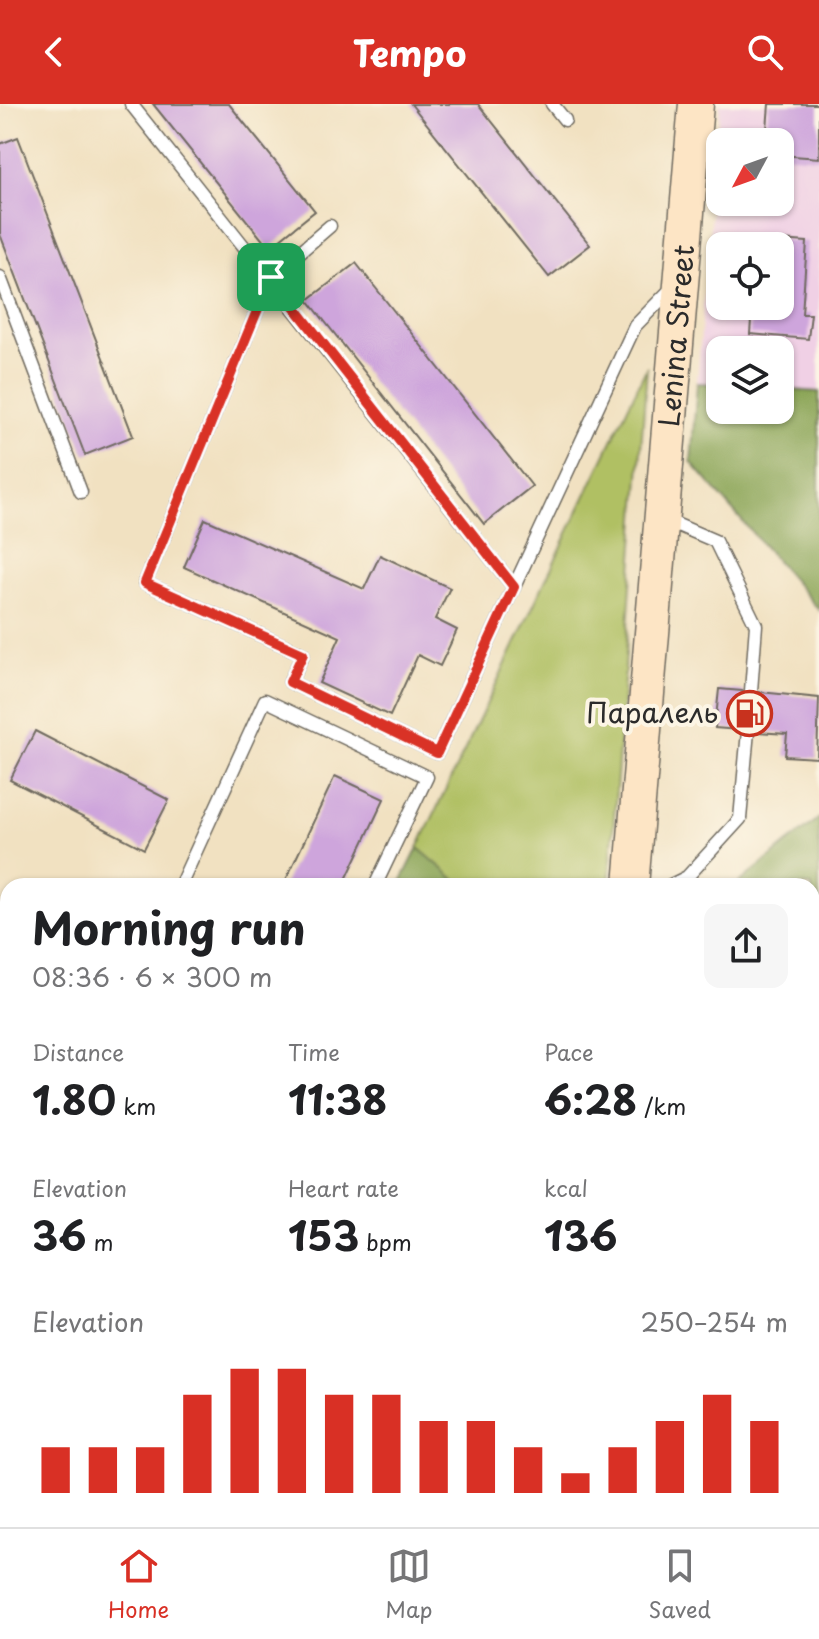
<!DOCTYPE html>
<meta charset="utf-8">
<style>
body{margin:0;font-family:"Playpen Sans",sans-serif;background:#f6f6f6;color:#202124;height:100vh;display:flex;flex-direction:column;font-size:30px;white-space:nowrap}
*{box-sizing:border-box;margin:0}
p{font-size:26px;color:#757577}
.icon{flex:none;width:44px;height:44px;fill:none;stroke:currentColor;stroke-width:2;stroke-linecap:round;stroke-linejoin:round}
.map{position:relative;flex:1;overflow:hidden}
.details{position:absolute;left:0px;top:774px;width:820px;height:650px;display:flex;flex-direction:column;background:#fff;border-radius:24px 24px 0 0;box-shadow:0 2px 6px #0004}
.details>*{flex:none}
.needle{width:52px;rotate:229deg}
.controls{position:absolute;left:706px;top:24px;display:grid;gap:16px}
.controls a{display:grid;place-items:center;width:88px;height:88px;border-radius:16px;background:#fff;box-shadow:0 2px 6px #0004;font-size:40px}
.pin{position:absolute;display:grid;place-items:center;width:68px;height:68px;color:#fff;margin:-34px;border-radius:16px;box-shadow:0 4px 12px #0006}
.round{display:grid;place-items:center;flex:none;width:84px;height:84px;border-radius:16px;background:#f6f6f6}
.headline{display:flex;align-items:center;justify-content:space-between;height:136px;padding:0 32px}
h1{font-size:44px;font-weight:700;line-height:60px}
.stats{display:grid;grid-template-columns:repeat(3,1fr);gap:12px;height:136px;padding:8px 32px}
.stats div{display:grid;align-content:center}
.stats b{font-size:40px;font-weight:700}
.stats small{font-size:22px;font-weight:400}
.stats p{font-size:22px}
.chart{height:224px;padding:16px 32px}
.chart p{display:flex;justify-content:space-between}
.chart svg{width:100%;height:144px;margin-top:8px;stroke:#d93025;stroke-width:6}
header{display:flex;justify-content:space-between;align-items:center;height:104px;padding:0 32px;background:#d93025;color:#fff;font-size:36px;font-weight:700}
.tab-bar{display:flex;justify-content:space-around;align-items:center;height:112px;border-top:2px solid #e0e0e0;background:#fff;font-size:22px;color:#757577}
.tab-bar a{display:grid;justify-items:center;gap:4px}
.tab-bar .on{color:#d93025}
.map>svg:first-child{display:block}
.built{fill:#f0d0e5;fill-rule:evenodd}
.industrial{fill:#cebed2}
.green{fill:#b0c063;stroke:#6e7647;stroke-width:2}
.forest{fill:#8ca659;stroke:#5c6842;stroke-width:2}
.building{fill:#cea5dc}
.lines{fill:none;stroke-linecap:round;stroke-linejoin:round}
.lane-casing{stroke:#706b60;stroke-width:15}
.secondary-casing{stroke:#706b60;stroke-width:37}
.lane{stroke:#fff;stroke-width:12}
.secondary{stroke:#fde5c5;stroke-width:34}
.rail{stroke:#2b2b2b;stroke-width:6}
.route-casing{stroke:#fff;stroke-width:16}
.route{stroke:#d93025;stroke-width:10}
.labels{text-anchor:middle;stroke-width:8;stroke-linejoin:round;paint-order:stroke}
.street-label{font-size:28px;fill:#2b2b2b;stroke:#fcf5e5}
.poi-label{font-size:28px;fill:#2b2b2b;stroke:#fcf5e5;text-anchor:end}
</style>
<header><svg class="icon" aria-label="back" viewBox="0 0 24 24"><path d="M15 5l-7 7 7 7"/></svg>Tempo<svg class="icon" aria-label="search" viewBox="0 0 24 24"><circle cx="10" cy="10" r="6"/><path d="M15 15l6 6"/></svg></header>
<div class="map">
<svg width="819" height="1423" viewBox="0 0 819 1423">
<rect width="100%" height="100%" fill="#fcf5e5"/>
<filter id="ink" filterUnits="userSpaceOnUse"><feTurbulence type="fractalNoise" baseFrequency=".0125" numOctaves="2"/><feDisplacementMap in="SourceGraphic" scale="16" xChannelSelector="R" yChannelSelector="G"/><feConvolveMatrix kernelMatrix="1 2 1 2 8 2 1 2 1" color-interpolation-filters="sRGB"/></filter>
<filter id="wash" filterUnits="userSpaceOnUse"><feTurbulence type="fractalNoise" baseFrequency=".006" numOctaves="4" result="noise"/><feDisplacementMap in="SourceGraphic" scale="32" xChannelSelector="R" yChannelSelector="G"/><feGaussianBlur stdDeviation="1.8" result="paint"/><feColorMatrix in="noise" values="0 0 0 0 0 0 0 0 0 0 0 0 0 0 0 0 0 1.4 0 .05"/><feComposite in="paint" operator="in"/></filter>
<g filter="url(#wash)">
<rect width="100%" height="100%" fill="#f1e1c1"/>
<path class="built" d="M720 0H819V288L780 285V246H720V280L697 279ZM720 38H780V98H720ZM720 142H780V202H720Z"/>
<polygon class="industrial" points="819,918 819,1423 621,1423 625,1416 812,1416 812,927"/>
<polygon class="green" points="647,263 609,782 463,782 418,744"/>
<g class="forest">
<polygon points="697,279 720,280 720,306 780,306 780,285 819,288 819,506 691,358"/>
<polygon points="819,714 819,918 812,927 812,782 735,782"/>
<polygon points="418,744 463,782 399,782"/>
<polygon points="94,1416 438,1416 435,1423 91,1423"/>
</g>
<g id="blocks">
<g class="building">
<polygon points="153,0 229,0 315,107 269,144"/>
<polygon points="411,0 478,0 590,141 549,173"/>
<polygon points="769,0 819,0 819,54 780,51 780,38 766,38"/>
<polygon points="18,33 133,332 85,351 0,130 0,40"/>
<polygon points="780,136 807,138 802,210 811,210 808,235 750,230 752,202 780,202"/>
<polygon points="356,159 532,382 484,420 308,196"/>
<polygon points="205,415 364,485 380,451 450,484 435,515 457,526 440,562 418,551 390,612 319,579 340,533 184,463"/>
<polygon points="719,585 742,587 750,596 760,588 819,594 817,654 785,652 787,630 757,628 750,618 739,626 715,624"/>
<polygon points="35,627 169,696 144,745 10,676"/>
<polygon points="335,672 384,695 343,782 283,782"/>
</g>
</g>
</g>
<g filter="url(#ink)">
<use href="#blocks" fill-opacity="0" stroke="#706b60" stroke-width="2"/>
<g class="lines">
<defs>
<g id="lane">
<polyline points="131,0 514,483"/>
<polyline points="552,0 565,16"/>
<polyline points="330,122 271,173 145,479 303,550 290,578 437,649 635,222 674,182"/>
<polyline points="0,173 81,388"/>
<polyline points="666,416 715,437 756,521 751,587"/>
<polyline points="180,782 265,596 427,673 375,782"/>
<polyline points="669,782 687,773 740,715 748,627"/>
<polyline points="0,1175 8,1158"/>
<polyline points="0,1261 8,1265"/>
<polyline points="69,1423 72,1416"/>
</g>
<g id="secondary">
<path id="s1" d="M631 782 696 0"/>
<polyline points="458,1423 461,1416"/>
</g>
</defs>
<use href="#lane" class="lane-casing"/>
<use href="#secondary" class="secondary-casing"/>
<use href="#lane" class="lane"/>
<use href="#secondary" class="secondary"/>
<g class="rail">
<polyline points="812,1119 819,1105"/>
<polyline points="812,1402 819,1396"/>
<polyline points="657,1423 660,1416"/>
<polyline points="785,1423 794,1416"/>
</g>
</g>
</g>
<g class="lines" filter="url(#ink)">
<defs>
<polygon id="route" points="271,173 514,483 437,649 290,578 303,550 145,479"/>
</defs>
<use href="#route" class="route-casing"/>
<use href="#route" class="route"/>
</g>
<defs>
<symbol id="fuel-ring" viewBox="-11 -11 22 22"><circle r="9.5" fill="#fcf5e5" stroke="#c8321e" stroke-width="1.5"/><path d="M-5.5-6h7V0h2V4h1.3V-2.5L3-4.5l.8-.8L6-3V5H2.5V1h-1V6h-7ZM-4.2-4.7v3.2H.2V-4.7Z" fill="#c8321e"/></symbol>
</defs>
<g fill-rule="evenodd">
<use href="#fuel-ring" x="724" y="584" width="51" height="51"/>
</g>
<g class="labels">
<g class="street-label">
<text dy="10" stroke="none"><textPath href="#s1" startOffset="552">Lenina Street</textPath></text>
</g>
<g class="poi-label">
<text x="718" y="619">Паралель</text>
</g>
</g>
</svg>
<div class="controls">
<a><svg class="needle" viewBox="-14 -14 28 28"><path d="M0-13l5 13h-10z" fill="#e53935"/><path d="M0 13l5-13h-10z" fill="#757577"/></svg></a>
<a><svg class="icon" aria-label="locate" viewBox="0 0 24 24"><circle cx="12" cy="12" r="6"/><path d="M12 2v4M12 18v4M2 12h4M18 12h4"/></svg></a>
<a><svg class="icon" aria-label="layers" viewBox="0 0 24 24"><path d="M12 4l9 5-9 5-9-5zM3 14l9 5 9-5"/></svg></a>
</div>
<div class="pin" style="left:271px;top:173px;background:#1e9e55"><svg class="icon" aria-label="arrive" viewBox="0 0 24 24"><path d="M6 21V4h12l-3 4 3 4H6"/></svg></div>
<section class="details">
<div class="headline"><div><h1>Morning run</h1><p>08:36 · 6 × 300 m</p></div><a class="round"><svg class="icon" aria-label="share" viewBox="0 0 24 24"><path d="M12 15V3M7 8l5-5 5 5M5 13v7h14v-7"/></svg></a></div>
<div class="stats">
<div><p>Distance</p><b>1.80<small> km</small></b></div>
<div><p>Time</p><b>11:38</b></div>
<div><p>Pace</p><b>6:28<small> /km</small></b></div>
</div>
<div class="stats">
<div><p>Elevation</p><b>36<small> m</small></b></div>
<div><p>Heart rate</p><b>153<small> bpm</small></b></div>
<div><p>kcal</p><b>136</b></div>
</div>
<div class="chart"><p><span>Elevation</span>250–254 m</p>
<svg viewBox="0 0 160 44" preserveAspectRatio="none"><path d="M5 44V30M15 44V30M25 44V30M35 44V14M45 44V6M55 44V6M65 44V14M75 44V14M85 44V22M95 44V22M105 44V30M115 44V38M125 44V30M135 44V22M145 44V14M155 44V22"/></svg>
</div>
</section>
</div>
<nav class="tab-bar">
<a class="on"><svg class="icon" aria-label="home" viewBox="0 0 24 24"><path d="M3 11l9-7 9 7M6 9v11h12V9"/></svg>Home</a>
<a><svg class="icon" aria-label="map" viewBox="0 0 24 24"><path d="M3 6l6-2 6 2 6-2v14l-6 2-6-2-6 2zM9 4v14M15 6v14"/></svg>Map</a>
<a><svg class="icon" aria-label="saved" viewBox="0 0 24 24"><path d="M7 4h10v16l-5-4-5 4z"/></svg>Saved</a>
</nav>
